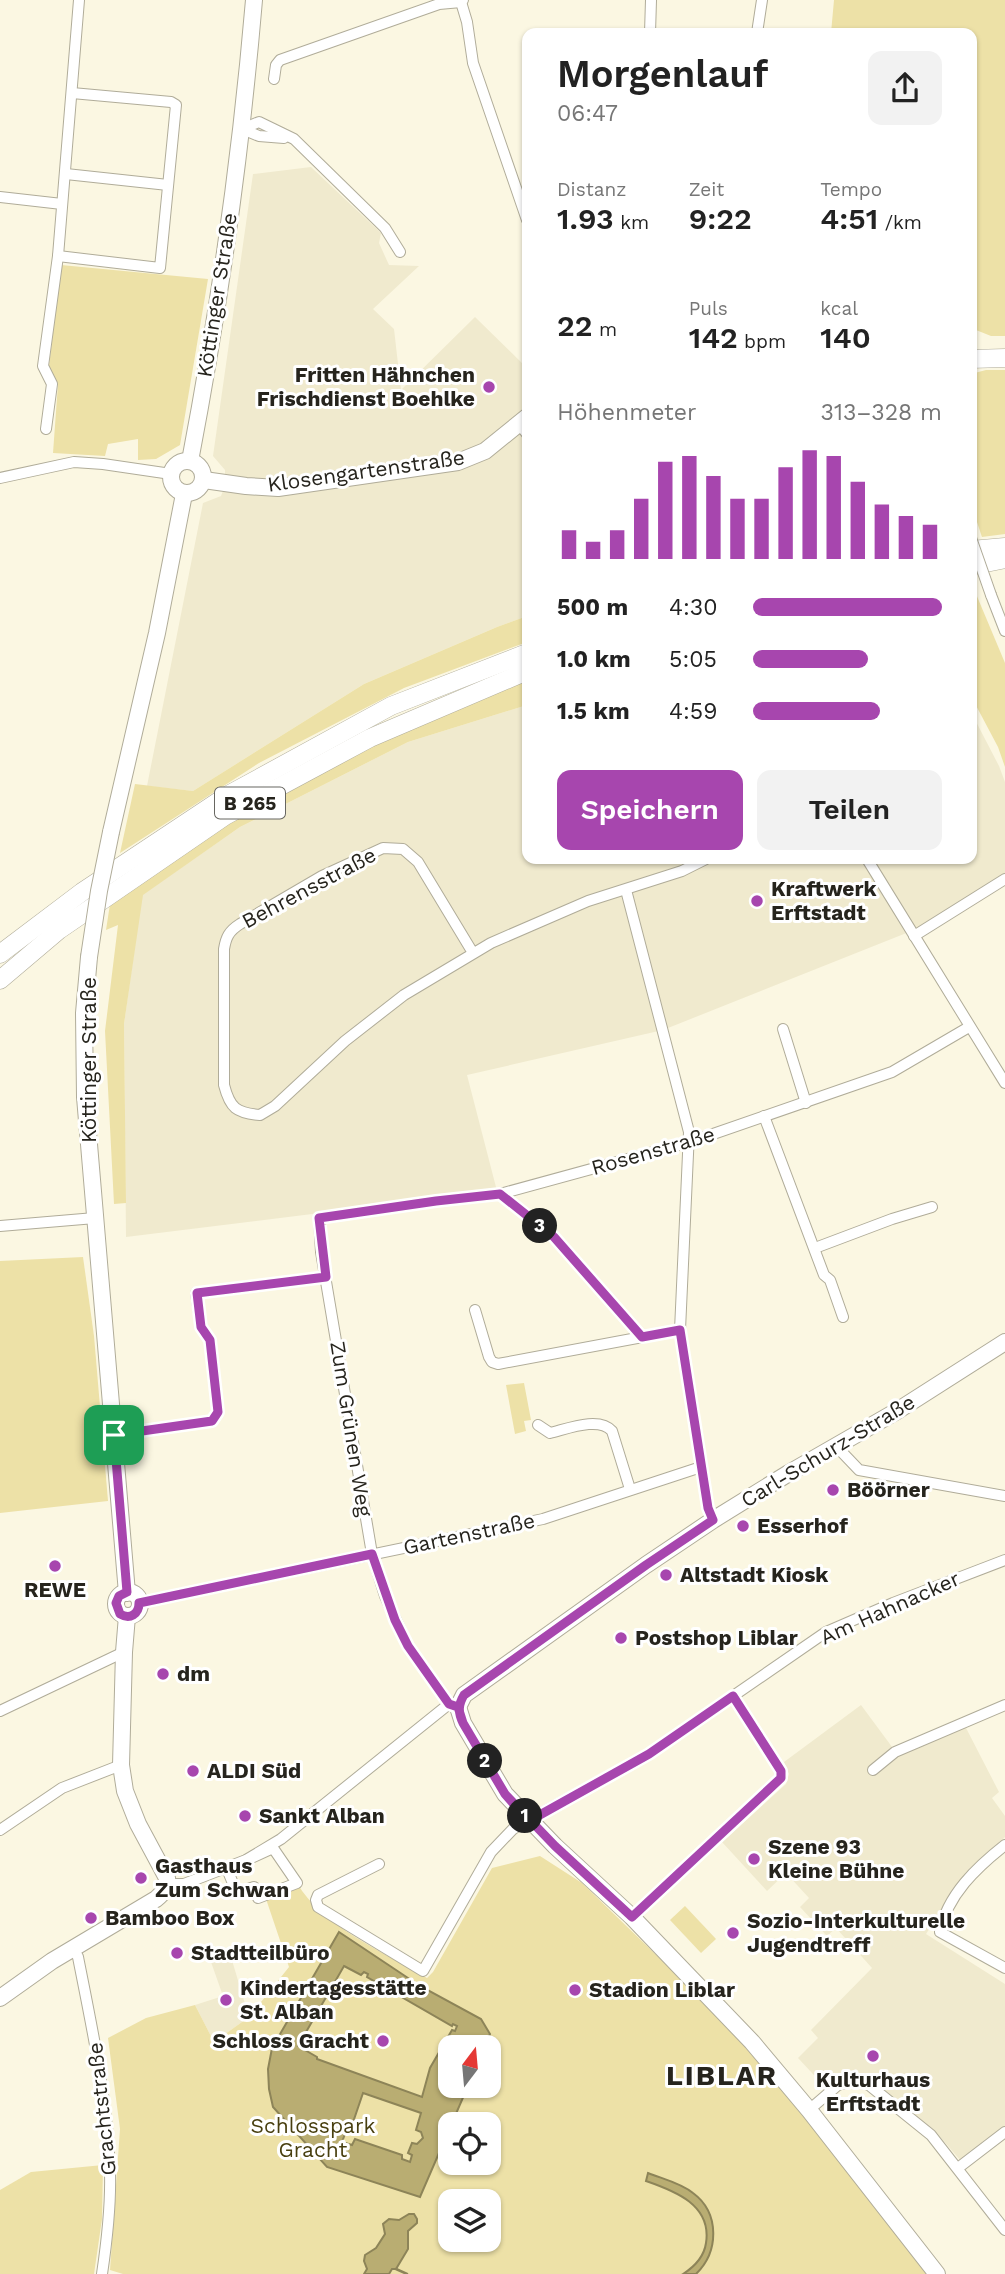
<!DOCTYPE html>
<html lang="de">
<meta charset="utf-8">
<style>
body{margin:0;font-family:"Work Sans",sans-serif;background:#f2f2f2;color:#222;height:100vh;display:flex;flex-direction:column;font-size:26px;white-space:nowrap}
*{box-sizing:border-box;margin:0}
p{font-size:23px;color:#767676}
.icon{flex:none;width:38px;height:38px;fill:none;stroke:currentColor;stroke-width:2;stroke-linecap:round;stroke-linejoin:round}
.map{position:relative;flex:1;overflow:hidden}
.sheet{position:absolute;left:522px;top:28px;width:455px;height:836px;display:flex;flex-direction:column;background:#fff;border-radius:14px;box-shadow:0 2px 5px #0004}
.sheet>*{flex:none}
.needle{width:46px;rotate:16deg}
.controls{position:absolute;left:438px;top:2035px;display:grid;gap:14px}
.controls a{display:grid;place-items:center;width:63px;height:63px;border-radius:14px;background:#fff;box-shadow:0 2px 5px #0004;font-size:35px}
.pin{position:absolute;display:grid;place-items:center;width:60px;height:60px;color:#fff;margin:-30px;border-radius:14px;box-shadow:0 4px 10px #0006}
.km{position:absolute;width:35px;height:35px;margin:-18px;border-radius:50%;background:#222;color:#fff;font-size:19px;line-height:35px;text-align:center}
.round{display:grid;place-items:center;flex:none;width:74px;height:74px;border-radius:14px;background:#f2f2f2}
.headline{display:flex;align-items:center;justify-content:space-between;height:119px;padding:0 35px}
h1{font-size:38px;font-weight:600;line-height:52px}
.metrics{display:grid;grid-template-columns:repeat(3,1fr);gap:10px;height:119px;padding:7px 35px}
.metrics div{display:grid;align-content:center}
.metrics b{font-size:30px;font-weight:600}
.metrics small{font-size:19px;font-weight:400}
.metrics p{font-size:19px}
.chart{height:196px;padding:14px 35px}
.chart p{display:flex;justify-content:space-between}
.chart svg{width:100%;height:126px;margin-top:7px;stroke:#a746ae;stroke-width:6}
.action{display:flex;gap:14px;margin-top:auto;padding:14px 35px}
.action a{flex:1;height:80px;border-radius:14px;background:#a746ae;color:#fff;font-size:28px;font-weight:600;line-height:80px;text-align:center}
.action a+a{background:#f2f2f2;color:#222}
ul{padding:0 35px;list-style:none;font-size:23px}
li{display:grid;grid-template-columns:112px 84px 1fr;align-items:center;height:52px}
li i{height:18px;border-radius:9px;background:#a746ae}
.map>svg:first-child{display:block}
.built{fill:#f0eace}
.green{fill:#ede1a7;fill-rule:evenodd}
.water{fill:#b9ad72;stroke:#8d8458;stroke-width:2;fill-rule:evenodd}
.lines{fill:none;stroke-linecap:round;stroke-linejoin:round}
.stream{stroke:#8d8458;stroke-width:2.5}
.street-casing{stroke:#b0ac99;stroke-width:12}
.secondary-casing{stroke:#b0ac99;stroke-width:18}
.primary-casing{stroke:#b0ac99;stroke-width:19}
.street{stroke:#fff;stroke-width:10}
.secondary{stroke:#fff;stroke-width:16}
.primary{stroke:#fff;stroke-width:18}
.street-bridge-casing{stroke:#b0ac99;stroke-width:12;stroke-linecap:butt}
.secondary-bridge-casing{stroke:#b0ac99;stroke-width:18;stroke-linecap:butt}
.street-bridge{stroke:#fff;stroke-width:10}
.secondary-bridge{stroke:#fff;stroke-width:16}
.route-casing{stroke:#fff;stroke-width:14}
.route{stroke:#a746ae;stroke-width:9}
.poi-dot{fill:#a746ae;stroke:#fff;stroke-width:2.5}
.labels{text-anchor:middle;stroke-width:6;stroke-linejoin:round;paint-order:stroke}
.shield{fill:#fff;stroke:#676661;stroke-width:2}
.shield-label{font-size:19px;font-weight:bold;fill:#26241d}
.street-label{font-size:21px;fill:#26241d;stroke:#fff}
.poi-label{font-size:21px;font-weight:bold;fill:#26241d;stroke:#fff;text-anchor:start}
.park-label{font-size:21px;fill:#483f0f;stroke:#fff}
.district-label{font-size:28px;font-weight:bold;letter-spacing:2px;fill:#26241d;stroke:#fff}
</style>
<div class="map">
<svg width="1005" height="2274" viewBox="0 0 1005 2274">
<rect width="100%" height="100%" fill="#fbf7e2"/>
<g class="built">
<polygon points="311,167 381,233 379,243 389,265 419,266 373,309 394,329 401,390 475,317 527,368 527,616 497,627 364,684 193,791 147,786 203,503 221,496 225,486 225,470 213,456 253,174"/>
<polygon points="527,705 527,859 971,859 971,712 999,766 1005,782 1005,874 919,928 663,1030 467,1075 497,1191 126,1237 124,1024 142,895 240,827 408,742"/>
<polygon points="861,1705 898,1755 965,1726 999,1792 992,1798 1005,1816 1005,1837 966,1872 926,1934 1005,1984 1005,2127 961,2161 935,2131 870,2080 853,2075 836,2079 826,2088 798,2058 818,2038 811,2030 872,1968 836,1928 827,1936 800,1907 809,1898 786,1873 767,1891 722,1842 786,1784 789,1774 784,1762"/>
<polygon points="231,1957 249,2017 214,2042 195,2005 223,1996 211,1962"/>
</g>
<g class="green">
<polygon points="834,0 1005,0 1005,336 991,336 971,328 971,33 831,33"/>
<polygon points="61,265 208,279 180,445 156,459 138,460 138,439 108,444 105,456 53,453 58,384 49,366"/>
<polygon points="986,370 1005,370 1005,534 982,537 971,504 971,374"/>
<polygon points="971,582 1005,663 1005,767 998,747 971,696"/>
<polygon points="527,616 527,642 404,688 259,763 120,853 135,784 193,791 364,684 497,627"/>
<path d="M527 681V705L408 742 240 827 143 895 124 1024 126 1203 114 1204 105 1031 118 925 106 930 110 904C149 877 188 847 229 822 324 766 424 721 527 681Z"/>
<polygon points="83,1257 94,1336 108,1501 0,1513 0,1261"/>
<polygon points="524,1383 531,1420 524,1421 526,1431 515,1434 506,1385"/>
<path d="M540 1856 582 1883 711 2008 750 2048 805 2115 927 2274H123L110 2270 120 2129 108 2038 146 2018 195 2005 214 2042 249 2017 289 1967 265 1896 297 1883C322 1926 385 1953 427 1978L433 1972 492 1868ZM450 2048H488V2086H450ZM450 2124H488V2163H450ZM450 2202H488V2240H450Z"/>
<polygon points="685,1906 716,1939 701,1953 670,1920"/>
<polygon points="103,2165 102,2219 94,2274 0,2274 0,2190 31,2172"/>
</g>
<g class="water">
<path d="M339 1932 420 1986 481 2019 490 2034 484 2047 450 2048V2086H468L420 2197 327 2167 273 2107 269 2089 268 2069 272 2048ZM344 1966 361 1975 364 1972 368 1974 367 1977 452 2026 453 2024 457 2026 455 2031 452 2030 430 2068 422 2097 317 2059V2057L298 2046ZM363 2093 421 2113 416 2130 421 2132 423 2138 417 2144 412 2143 408 2153 412 2155 410 2162 402 2159V2155L355 2139 352 2145 342 2142 345 2134H349Z"/>
<path d="M648 2173C663 2179 681 2183 693 2193 720 2213 719 2252 696 2274H683C694 2267 704 2257 706 2243 712 2205 675 2191 646 2181Z"/>
<polygon points="409,2214 414,2214 417,2219 417,2223 408,2231 408,2249 396,2269 392,2269 389,2274 364,2274 367,2269 364,2261 365,2255 376,2248 385,2234 383,2224 389,2219 399,2220"/>
</g>
<g class="lines">
<polyline class="stream" points="396,2269 407,2274"/>
<defs>
<g id="street">
<polyline points="461,2 467,22 473,63 527,220"/>
<polyline points="650,33 651,0"/>
<polyline points="757,33 762,0"/>
<polyline points="274,79 276,65 280,60 439,4 461,2 463,0"/>
<polyline points="242,129 259,122 294,139 385,228 400,252"/>
<polyline points="242,129 259,136 284,138"/>
<polyline points="66,174 168,185"/>
<polyline points="0,197 62,204"/>
<polyline points="58,256 160,268 176,105 171,102 72,93"/>
<polyline points="520,425 527,434"/>
<polyline points="46,429 52,384 43,366 58,256 79,0"/>
<polyline points="0,478 74,462 103,464 171,474"/>
<polyline points="991,595 1005,631"/>
<polyline points="867,859 1005,1083"/>
<polyline points="626,890 689,1132 680,1330 708,1508 713,1520"/>
<polyline points="914,936 1005,879"/>
<path d="M473 953 418 862 403 849 383 848 322 876 240 924C229 931 226 937 224 949V1085C230 1108 236 1113 260 1115L275 1106 345 1041 404 995 491 943 588 901 682 871 706 859"/>
<polyline points="783,1029 806,1103"/>
<polyline points="764,1116 824,1275 830,1280 843,1317"/>
<polyline points="500,1194 554,1237 642,1337"/>
<polyline points="0,1226 95,1218"/>
<polyline points="815,1248 892,1219 932,1207"/>
<polyline points="475,1310 489,1357 492,1362 498,1364 680,1330"/>
<path d="M538 1425 550 1433C567 1429 599 1416 612 1431L630 1489"/>
<polyline points="114,1435 212,1421 218,1412 210,1340 201,1327 196,1293 326,1277"/>
<polyline points="837,1447 859,1470 1005,1496"/>
<polyline points="139,1603 543,1519 701,1467"/>
<polyline points="449,1704 408,1646 385,1596 372,1554 321,1252 319,1218 436,1201 500,1194 690,1142 892,1072 969,1027"/>
<polyline points="0,1711 124,1652"/>
<polyline points="873,1770 895,1752 1005,1705"/>
<polyline points="0,1830 62,1788 121,1765"/>
<path d="M1005 1845C977 1867 947 1895 940 1932L1005 1968"/>
<polygon points="273,1848 297,1883 258,1898 254,1887 237,1893 227,1869"/>
<polyline points="379,1864 318,1895 316,1900 318,1907 423,1971 491,1852 513,1829 649,1754 826,1632 893,1603 1005,1560"/>
<polyline points="168,1884 184,1884 246,1860 281,1839 449,1704"/>
<polyline points="632,1917 781,1778 781,1771 733,1696"/>
<path d="M73 1948 78 1957C92 2028 108 2101 110 2173 111 2207 107 2240 102 2274"/>
<polyline points="809,2110 838,2085 853,2081 869,2085 931,2135 1005,2230"/>
<polyline points="958,2168 1005,2132"/>
</g>
<g id="secondary">
<circle cx="187" cy="477" r="16"/>
<path d="M190 461C219 309 241 154 254 0"/>
<polyline points="204,480 246,486 278,488 458,462 485,451 527,417"/>
<polyline points="111,832 157,633 184,494"/>
<polyline points="89,957 84,1013 85,1097 127,1593"/>
<circle cx="128" cy="1604" r="12"/>
<path d="M0 1998 52 1961 156 1899C163 1893 168 1888 167 1878L138 1824 125 1791 121 1765 124 1652 127 1616"/>
<polyline points="937,2274 809,2110 752,2042 632,1917 555,1846 505,1794 463,1723 458,1707 464,1695 646,1565 713,1520 789,1473 897,1411 1005,1342"/>
</g>
<g id="primary">
<polyline points="971,359 1005,358"/>
<polyline points="971,550 1005,547"/>
<polyline points="971,566 1005,559"/>
<polyline points="0,954 82,892 228,795 391,706 527,653"/>
<polyline points="0,980 59,930 225,816 370,738 527,671"/>
</g>
</defs>
<use href="#street" class="street-casing"/>
<use href="#secondary" class="secondary-casing"/>
<use href="#primary" class="primary-casing"/>
<use href="#street" class="street"/>
<use href="#secondary" class="secondary"/>
<use href="#primary" class="primary"/>
<defs>
<polyline id="street-bridge" points="971,538 991,595"/>
<polyline id="secondary-bridge" points="89,957 99,891 111,832"/>
</defs>
<use href="#street-bridge" class="street-bridge-casing"/>
<use href="#secondary-bridge" class="secondary-bridge-casing"/>
<use href="#street-bridge" class="street-bridge"/>
<use href="#secondary-bridge" class="secondary-bridge"/>
</g>
<g class="lines">
<defs>
<path id="route" d="M114 1435 127 1592 119 1596 116 1603 120 1614C130 1620 139 1614 139 1603L372 1554 395 1620 408 1646 449 1704 458 1707 463 1723 505 1794 555 1846 632 1917 781 1778V1771L733 1696 649 1754 529 1821 505 1794 463 1723C458 1712 458 1705 464 1695L646 1565 713 1520 708 1508 680 1330 642 1337 554 1237 500 1194 436 1201 319 1218 326 1277 197 1293 201 1327 210 1340 218 1412 212 1421 114 1435"/>
</defs>
<use href="#route" class="route-casing"/>
<use href="#route" class="route"/>
</g>
<g class="poi-dot">
<circle cx="489" cy="387" r="7"/>
<circle cx="757" cy="901" r="7"/>
<circle cx="833" cy="1490" r="7"/>
<circle cx="743" cy="1526" r="7"/>
<circle cx="55" cy="1566" r="7"/>
<circle cx="666" cy="1575" r="7"/>
<circle cx="621" cy="1638" r="7"/>
<circle cx="163" cy="1674" r="7"/>
<circle cx="193" cy="1771" r="7"/>
<circle cx="245" cy="1816" r="7"/>
<circle cx="754" cy="1859" r="7"/>
<circle cx="141" cy="1878" r="7"/>
<circle cx="91" cy="1918" r="7"/>
<circle cx="733" cy="1933" r="7"/>
<circle cx="177" cy="1953" r="7"/>
<circle cx="575" cy="1990" r="7"/>
<circle cx="226" cy="2000" r="7"/>
<circle cx="383" cy="2041" r="7"/>
<circle cx="873" cy="2056" r="7"/>
</g>
<g class="labels">
<rect class="shield" x="215" y="787.5" width="70" height="31" rx="5"/>
<g class="shield-label">
<text x="250" y="810">B 265</text>
</g>
<g class="street-label">
<text transform="translate(217 295) rotate(-81)" y="7">Köttinger Straße</text>
<text transform="translate(366 471) rotate(-8)" y="7">Klosengartenstraße</text>
<text transform="translate(309 888) rotate(-28)" y="7">Behrensstraße</text>
<text transform="translate(89 1060) rotate(-90)" y="7">Köttinger Straße</text>
<text transform="translate(653 1151) rotate(-16)" y="7">Rosenstraße</text>
<text transform="translate(351 1429) rotate(81)" y="7">Zum Grünen Weg</text>
<text transform="translate(828 1451) rotate(-31)" y="7">Carl-Schurz-Straße</text>
<text transform="translate(469 1534) rotate(-12)" y="7">Gartenstraße</text>
<text transform="translate(890 1608) rotate(-24)" y="7">Am Hahnacker</text>
<text transform="translate(102 2109) rotate(-96)" y="7">Grachtstraße</text>
</g>
<g class="poi-label">
<text x="475" y="382" text-anchor="end">Fritten Hähnchen<tspan x="475" dy="24">Frischdienst Boehlke</tspan></text>
<text x="771" y="896">Kraftwerk<tspan x="771" dy="24">Erftstadt</tspan></text>
<text x="847" y="1497">Böörner</text>
<text x="757" y="1533">Esserhof</text>
<text x="680" y="1582">Altstadt Kiosk</text>
<text x="55" y="1597" text-anchor="middle">REWE</text>
<text x="635" y="1645">Postshop Liblar</text>
<text x="177" y="1681">dm</text>
<text x="207" y="1778">ALDI Süd</text>
<text x="259" y="1823">Sankt Alban</text>
<text x="768" y="1854">Szene 93<tspan x="768" dy="24">Kleine Bühne</tspan></text>
<text x="155" y="1873">Gasthaus<tspan x="155" dy="24">Zum Schwan</tspan></text>
<text x="105" y="1925">Bamboo Box</text>
<text x="747" y="1928">Sozio-Interkulturelle<tspan x="747" dy="24">Jugendtreff</tspan></text>
<text x="191" y="1960">Stadtteilbüro</text>
<text x="240" y="1995">Kindertagesstätte<tspan x="240" dy="24">St. Alban</tspan></text>
<text x="589" y="1997">Stadion Liblar</text>
<text x="369" y="2048" text-anchor="end">Schloss Gracht</text>
<text x="873" y="2087" text-anchor="middle">Kulturhaus<tspan x="873" dy="24">Erftstadt</tspan></text>
</g>
<g class="park-label">
<text x="313" y="2133">Schlosspark<tspan x="313" dy="24">Gracht</tspan></text>
</g>
<g class="district-label">
<text x="722" y="2085">LIBLAR</text>
</g>
</g>
</svg>
<div class="controls">
<a><svg class="needle" viewBox="-14 -14 28 28"><path d="M0-13l5 13h-10z" fill="#e53935"/><path d="M0 13l5-13h-10z" fill="#767676"/></svg></a>
<a><svg class="icon" aria-label="locate" viewBox="0 0 24 24"><circle cx="12" cy="12" r="6"/><path d="M12 2v4M12 18v4M2 12h4M18 12h4"/></svg></a>
<a><svg class="icon" aria-label="layers" viewBox="0 0 24 24"><path d="M12 4l9 5-9 5-9-5zM3 14l9 5 9-5"/></svg></a>
</div>
<div class="pin" style="left:114px;top:1435px;background:#1e9e55"><svg class="icon" aria-label="arrive" viewBox="0 0 24 24"><path d="M6 21V4h12l-3 4 3 4H6"/></svg></div>
<b class="km" style="left:525px;top:1816px">1</b>
<b class="km" style="left:485px;top:1761px">2</b>
<b class="km" style="left:540px;top:1226px">3</b>
<section class="sheet">
<div class="headline"><div><h1>Morgenlauf</h1><p>06:47</p></div><a class="round"><svg class="icon" aria-label="share" viewBox="0 0 24 24"><path d="M12 15V3M7 8l5-5 5 5M5 13v7h14v-7"/></svg></a></div>
<div class="metrics">
<div><p>Distanz</p><b>1.93<small> km</small></b></div>
<div><p>Zeit</p><b>9:22</b></div>
<div><p>Tempo</p><b>4:51<small> /km</small></b></div>
</div>
<div class="metrics">
<div><b>22<small> m</small></b></div>
<div><p>Puls</p><b>142<small> bpm</small></b></div>
<div><p>kcal</p><b>140</b></div>
</div>
<div class="chart"><p><span>Höhenmeter</span>313–328 m</p>
<svg viewBox="0 0 160 44" preserveAspectRatio="none"><path d="M5 44V34M15 44V38M25 44V34M35 44V23M45 44V10M55 44V8M65 44V15M75 44V23M85 44V23M95 44V12M105 44V6M115 44V8M125 44V17M135 44V25M145 44V29M155 44V32"/></svg>
</div>
<ul>
<li><b>500 m</b>4:30<i style="width:100%"></i></li>
<li><b>1.0 km</b>5:05<i style="width:61%"></i></li>
<li><b>1.5 km</b>4:59<i style="width:67%"></i></li>
</ul>
<div class="action"><a>Speichern</a><a>Teilen</a></div>
</section>
</div>
